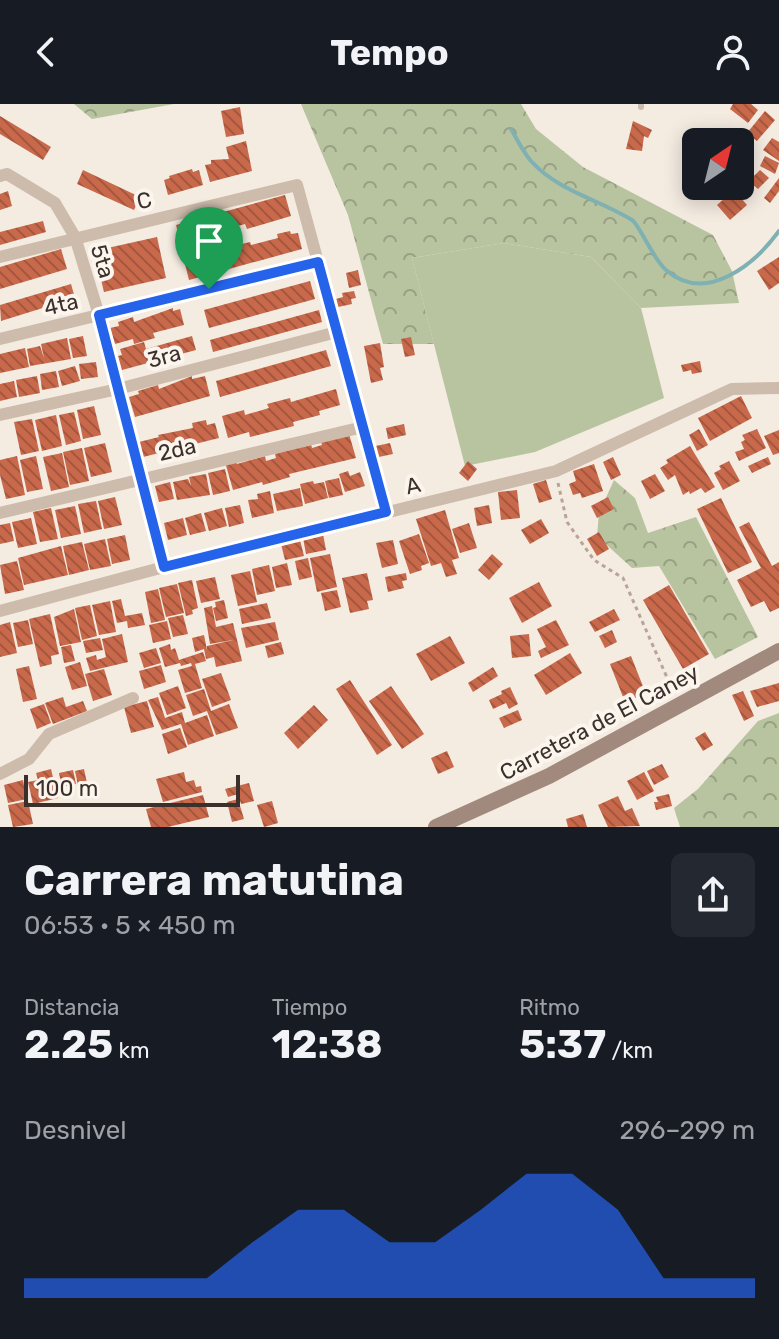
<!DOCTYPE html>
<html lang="es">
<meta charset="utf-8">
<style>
body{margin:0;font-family:Rubik,sans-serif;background:#242831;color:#f1f3f6;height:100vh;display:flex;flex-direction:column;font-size:30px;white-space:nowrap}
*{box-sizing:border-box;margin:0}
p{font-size:26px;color:#9ea1a6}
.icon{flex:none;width:44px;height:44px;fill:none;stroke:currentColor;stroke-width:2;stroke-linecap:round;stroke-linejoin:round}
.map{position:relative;height:723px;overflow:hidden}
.side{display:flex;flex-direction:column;background:#171b24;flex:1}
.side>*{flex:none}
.needle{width:52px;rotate:35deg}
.buttons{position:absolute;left:682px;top:24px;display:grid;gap:16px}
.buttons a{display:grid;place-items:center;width:72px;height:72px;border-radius:12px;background:#171b24;box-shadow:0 4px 20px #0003;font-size:40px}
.scale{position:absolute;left:24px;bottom:20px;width:216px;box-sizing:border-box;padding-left:8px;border:4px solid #3b302b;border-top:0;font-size:22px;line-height:28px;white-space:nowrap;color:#3b302b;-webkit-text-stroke:6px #fbf5ee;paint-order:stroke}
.pin{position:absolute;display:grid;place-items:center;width:68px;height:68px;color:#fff;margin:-82px -34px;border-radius:50% 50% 50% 0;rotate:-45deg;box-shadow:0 0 8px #0007}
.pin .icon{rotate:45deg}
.round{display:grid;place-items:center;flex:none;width:84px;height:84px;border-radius:12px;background:#242831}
.overview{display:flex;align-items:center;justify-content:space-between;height:136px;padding:0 24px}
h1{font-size:44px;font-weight:700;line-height:60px}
.metrics{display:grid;grid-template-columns:repeat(3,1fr);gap:12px;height:136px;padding:8px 24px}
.metrics div{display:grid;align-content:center}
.metrics b{font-size:40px;font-weight:700}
.metrics small{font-size:22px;font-weight:400}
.metrics p{font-size:22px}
.chart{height:224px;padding:16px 24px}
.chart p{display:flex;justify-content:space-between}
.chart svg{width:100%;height:144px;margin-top:8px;fill:#2563eb;opacity:.7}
header{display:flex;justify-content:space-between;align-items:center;height:104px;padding:0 24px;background:#171b24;font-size:36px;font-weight:700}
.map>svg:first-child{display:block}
.forest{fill:url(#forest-crowns)}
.green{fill:#b8c4a0}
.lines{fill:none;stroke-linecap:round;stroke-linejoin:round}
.stream{stroke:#7fb0b2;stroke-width:4}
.building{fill:url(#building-back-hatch)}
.path{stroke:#b9a596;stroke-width:3;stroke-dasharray:4 4;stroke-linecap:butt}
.service{stroke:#cdbbac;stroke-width:6}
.minor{stroke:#cdbbac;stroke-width:12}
.secondary{stroke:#a18a7d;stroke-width:16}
.route-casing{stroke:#fff;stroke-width:16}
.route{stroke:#2563eb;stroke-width:10}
.labels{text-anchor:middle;stroke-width:8;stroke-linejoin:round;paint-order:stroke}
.street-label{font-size:22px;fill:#3b302b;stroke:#fbf5ee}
</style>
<header><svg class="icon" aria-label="back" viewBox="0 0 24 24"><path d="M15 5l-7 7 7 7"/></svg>Tempo<svg class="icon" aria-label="person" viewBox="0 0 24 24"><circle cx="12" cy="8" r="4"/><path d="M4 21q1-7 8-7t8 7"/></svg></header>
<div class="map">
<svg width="779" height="723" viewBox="0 0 779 723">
<defs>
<pattern id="forest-crowns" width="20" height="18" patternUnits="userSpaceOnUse" patternTransform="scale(2)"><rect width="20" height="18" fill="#b8c4a0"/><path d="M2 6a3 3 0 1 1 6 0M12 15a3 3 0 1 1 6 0" fill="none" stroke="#97a083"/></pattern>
<pattern id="building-back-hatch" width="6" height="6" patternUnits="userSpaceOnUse" patternTransform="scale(2)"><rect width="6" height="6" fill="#c8694b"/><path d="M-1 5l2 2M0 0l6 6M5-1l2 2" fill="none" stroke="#a4573f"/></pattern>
</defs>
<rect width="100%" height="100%" fill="#f4ebe1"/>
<g class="forest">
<polygon points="74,0 174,0 92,15"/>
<polygon points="301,0 521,0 536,25 583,63 713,131 732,167 739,199 641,204 591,153 504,139 412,154 434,240 383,240 348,111"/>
<polygon points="614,376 635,394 648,429 696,413 758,533 715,555 659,462 632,464 597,432 599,409"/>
<polygon points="779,609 779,723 680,723 674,704 698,685 758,617"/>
</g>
<polygon class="green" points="504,139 591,153 641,204 664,294 535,348 465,362 412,154"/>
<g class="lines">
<path class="stream" d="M511 25C517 35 523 48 531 57 558 87 598 95 632 116 639 120 653 155 666 166 706 201 755 160 779 127"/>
</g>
<g class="building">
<polygon points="733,0 751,0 758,6 748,19 730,5"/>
<polygon points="240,3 244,30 226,33 221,7"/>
<polygon points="765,7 775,16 757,37 747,29"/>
<polygon points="0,12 51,43 43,56 0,30"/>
<polygon points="633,17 652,26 648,34 644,32 642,47 626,45"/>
<polygon points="772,34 779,38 779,57 763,46"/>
<polygon points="246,37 252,67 210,78 205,61 211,60 211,56 229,55 226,43"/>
<polygon points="765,52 779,59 775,70 760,62"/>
<polygon points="192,65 193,68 199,66 203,81 168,91 164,76 170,74 169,72"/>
<polygon points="83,66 140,93 134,106 77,80"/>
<polygon points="760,66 769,74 758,85 749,77"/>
<polygon points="779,74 779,87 770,99 764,94"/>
<polygon points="734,86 747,101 730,116 717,101"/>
<polygon points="8,87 12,102 0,106 0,90"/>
<polygon points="285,91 291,112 247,125 245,120 207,131 209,136 182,144 176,121"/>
<polygon points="43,117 46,128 0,141 0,128"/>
<polygon points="290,127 291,130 298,129 302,145 189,176 185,160 194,157 193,154 206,150 207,154 230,147 229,143 250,138 251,141 278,134 277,130"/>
<polygon points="157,133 166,174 104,188 94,147"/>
<polygon points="61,145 67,165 0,185 0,163"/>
<polygon points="779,153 779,179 769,186 757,167"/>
<polygon points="358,166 361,181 349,184 346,169"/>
<polygon points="310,177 315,195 209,224 204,206"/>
<polygon points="71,180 75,194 1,217 0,201"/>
<polygon points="354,187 356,194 351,195 352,200 338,203 336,195 343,193 342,189"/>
<polygon points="173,204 173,207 180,205 184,221 153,229 155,234 134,240 133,235 115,240 110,224 119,222 118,218 133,213 134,218"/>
<polygon points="319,206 322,218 213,248 210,236"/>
<polygon points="83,232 87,252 73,254 69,235"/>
<polygon points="192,232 196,246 122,266 118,252 122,251 120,245 144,238 146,245"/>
<polygon points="411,233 415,251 405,253 401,235"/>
<polygon points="67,234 71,255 30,262 27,245 40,242 44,254 41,240"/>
<polygon points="380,239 384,263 380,264 383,276 371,279 364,242"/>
<polygon points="25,244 29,263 0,269 0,250"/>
<polygon points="326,246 331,262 220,293 216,277"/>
<polygon points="700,257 702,268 692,270 691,266 683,268 681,261"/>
<polygon points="96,258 98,273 81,275 79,260"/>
<polygon points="75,262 80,277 62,282 58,267"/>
<polygon points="56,267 59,283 42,286 40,270"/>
<polygon points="37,272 40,289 19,293 16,276"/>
<polygon points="192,272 192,275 205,272 210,292 135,313 129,293 139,290 138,287 158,281 159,285"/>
<polygon points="14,277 17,293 0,297 0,280"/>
<polygon points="336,285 340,301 319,307 320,311 293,318 294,322 250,333 249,328 228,334 222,312 244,306 245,311 269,304 267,300 290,294 291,298"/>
<polygon points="741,292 752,314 710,337 698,314"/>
<polygon points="94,302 101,331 83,335 77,306"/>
<polygon points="74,308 81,337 66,341 59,311"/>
<polygon points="56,311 62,342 42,347 35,316"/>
<polygon points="32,315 39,347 21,351 14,318"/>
<polygon points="206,316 207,321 215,319 219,334 143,353 139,338 159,333 158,331 193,324 192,319"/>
<polygon points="404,320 406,331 388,335 386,324"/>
<polygon points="699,325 708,341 697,347 689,331"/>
<polygon points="757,325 766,344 739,357 735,348 744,345 741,338 745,336 742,331"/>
<polygon points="779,326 779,349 773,351 764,332"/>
<polygon points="349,330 356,354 289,370 290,373 263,381 262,378 233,386 225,358 235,356 237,360 265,352 266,357 276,354 275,350 311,340 312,344 322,341 321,338"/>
<polygon points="105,339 112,368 91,373 84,344"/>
<polygon points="390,339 393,350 374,354 371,343"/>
<polygon points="690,342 715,383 705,389 701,384 690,390 689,387 683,391 675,371 668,376 660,364 668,359 666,356"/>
<polygon points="82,344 89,377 70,381 63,348"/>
<polygon points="62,349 69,383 51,387 43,353"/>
<polygon points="17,352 25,391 6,395 0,371 0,356"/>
<polygon points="36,352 43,385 27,388 20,356"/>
<polygon points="613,353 621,371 611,376 603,358"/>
<polygon points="768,353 771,360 752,369 748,362"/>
<polygon points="468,357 477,365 468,377 459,369"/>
<polygon points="729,357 740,377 723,386 714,369 721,365 719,362"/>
<polygon points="594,360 603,387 582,394 580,389 573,391 569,380 576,377 573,367"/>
<polygon points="225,365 230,387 213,391 208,369"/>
<polygon points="348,367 350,372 360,368 365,382 345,388 339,370"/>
<polygon points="206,370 210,391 177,396 173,378 188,375 191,382 189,373"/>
<polygon points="655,370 665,387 650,395 641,377"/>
<polygon points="339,374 343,391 329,394 325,377"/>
<polygon points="546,376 552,395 539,399 533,380"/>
<polygon points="313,377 314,380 324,378 328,394 305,400 300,380"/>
<polygon points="170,378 174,395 159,398 155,382"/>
<polygon points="300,384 303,402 277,407 273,390"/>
<polygon points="517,386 520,414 501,416 498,388"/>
<polygon points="270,387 274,409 252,414 248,396 258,395 257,390"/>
<polygon points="115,393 122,421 104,425 98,397"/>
<polygon points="608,393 614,405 597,414 591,402"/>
<polygon points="721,394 752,458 728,469 697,405"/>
<polygon points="96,397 102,425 84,429 78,400"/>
<polygon points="240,401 244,419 229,423 225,404"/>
<polygon points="489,401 492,419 477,422 474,404"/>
<polygon points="75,402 81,430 61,434 55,406"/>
<polygon points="51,404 58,435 40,438 33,408"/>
<polygon points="222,404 227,422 209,427 204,409"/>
<polygon points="445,406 459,454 452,456 457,470 446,473 441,459 431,462 416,415"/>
<polygon points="201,409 206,427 190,431 185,414"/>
<polygon points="31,414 37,440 18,444 12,418"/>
<polygon points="183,414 187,431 168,436 164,419"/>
<polygon points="541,415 549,429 530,440 521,426"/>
<polygon points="749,418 772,462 779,458 779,504 770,508 764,497 751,503 737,476 761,464 739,423"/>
<polygon points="10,419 14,437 0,440 0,421"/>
<polygon points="469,419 477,444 460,449 452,425"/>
<polygon points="599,428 609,445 597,452 587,435"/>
<polygon points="323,430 326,446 306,450 303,434"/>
<polygon points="419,430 429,459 421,462 422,466 410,470 399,437"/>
<polygon points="125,431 130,456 112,460 107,435"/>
<polygon points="105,435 111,462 90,466 84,440"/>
<polygon points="300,436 304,452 285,456 281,440"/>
<polygon points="393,436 398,460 382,464 376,439"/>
<polygon points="82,438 89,466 69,471 63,442"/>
<polygon points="61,442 68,471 24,481 18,454"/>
<polygon points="330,450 337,483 317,488 310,454"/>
<polygon points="492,450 503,460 489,476 478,466"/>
<polygon points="308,454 312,473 299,476 295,457"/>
<polygon points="17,457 24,486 5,490 0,461"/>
<polygon points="287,459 292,481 276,484 272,463"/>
<polygon points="269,461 275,487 257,491 252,465"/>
<polygon points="250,467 257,498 238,502 231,471"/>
<polygon points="367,469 373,496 367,497 369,505 350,509 342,474"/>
<polygon points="406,469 407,476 402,477 404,484 388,488 385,473"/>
<polygon points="215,473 220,495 201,499 196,477"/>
<polygon points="192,476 198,504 192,506 193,510 186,512 178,479"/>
<polygon points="539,478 552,502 522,519 509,494"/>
<polygon points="177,480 184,509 166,513 159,484"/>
<polygon points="669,481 709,550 683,565 643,496"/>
<polygon points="158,485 165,516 151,519 145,488"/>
<polygon points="337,486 341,503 325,507 321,489"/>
<polygon points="121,495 125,512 142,509 145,521 128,524 127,517 117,519 112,497"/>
<polygon points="224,496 228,514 216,517 213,504 216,503 215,498"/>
<polygon points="110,497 116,528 99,531 92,501"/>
<polygon points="267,499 271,514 242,520 239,505"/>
<polygon points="90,501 97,532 82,536 75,504"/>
<polygon points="212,502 216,523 233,519 242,557 216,563 214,553 206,555 204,545 195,548 192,534 204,531 207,546 207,542 233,536 210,540 204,504"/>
<polygon points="74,505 81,538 60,542 54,513"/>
<polygon points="614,505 620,516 595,528 589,518"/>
<polygon points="50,510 59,550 51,552 52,560 40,563 29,515"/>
<polygon points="183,511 188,530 173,533 168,514"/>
<polygon points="28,516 33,540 18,543 13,519"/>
<polygon points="556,516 569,541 541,554 538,547 546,543 537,525"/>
<polygon points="167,517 171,535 153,539 149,521"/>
<polygon points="10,518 17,549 0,553 0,521"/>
<polygon points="275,518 279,536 246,544 241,524"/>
<polygon points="612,526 617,538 605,544 599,532"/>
<polygon points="122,530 128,558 90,567 86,554 96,551 97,556 106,553 102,535"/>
<polygon points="529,530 531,552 512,554 510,532"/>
<polygon points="450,532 465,559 431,577 416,550"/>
<polygon points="100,534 103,546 86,549 83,537"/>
<polygon points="281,538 284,550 268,554 265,542"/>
<polygon points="170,540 171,546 175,544 179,556 203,548 206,557 195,560 202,584 185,589 178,566 192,562 191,559 181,562 180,559 165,563 159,544"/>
<polygon points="71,541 75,557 64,559 61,543"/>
<polygon points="156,544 161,559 144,564 139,549"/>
<polygon points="570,549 582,569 546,591 534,571"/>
<polygon points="631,552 646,590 625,598 610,560"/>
<polygon points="80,558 87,582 72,586 65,563"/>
<polygon points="161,561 166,578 144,585 139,567"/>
<polygon points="29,562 37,595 23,598 16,565"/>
<polygon points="493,563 498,572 473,588 468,579"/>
<polygon points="104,565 112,591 93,597 85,570"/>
<polygon points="221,569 231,596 212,603 202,575"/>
<polygon points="350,576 392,641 377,651 336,585"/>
<polygon points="779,579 779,597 757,603 750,587"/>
<polygon points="178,582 186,604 167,611 159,589"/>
<polygon points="391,582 424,630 402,645 369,597"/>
<polygon points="510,583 518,600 509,605 506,599 493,605 489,596 502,590 501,587"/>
<polygon points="204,585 211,607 229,600 238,624 216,631 207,607 193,612 186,591"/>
<polygon points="743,587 754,612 744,617 732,591"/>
<polygon points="63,593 66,603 83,597 87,607 53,620 45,599"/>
<polygon points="158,593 165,614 182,608 185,619 207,611 214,632 188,641 181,620 162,626 148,596"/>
<polygon points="147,597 154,623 131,629 124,603"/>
<polygon points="44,600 51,619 37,625 30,605"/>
<polygon points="314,601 328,616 298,645 284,629"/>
<polygon points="518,606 522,616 504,624 499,614"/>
<polygon points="180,624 187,643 168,650 162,630"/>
<polygon points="705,628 713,641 703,647 695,634"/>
<polygon points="447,647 454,663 438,670 431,654"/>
<polygon points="662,660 669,673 654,681 647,667"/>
<polygon points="51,665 58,694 33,700 28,678 38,676 36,669"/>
<polygon points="84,665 88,684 79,686 75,667"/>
<polygon points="73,666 76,680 62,683 59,669"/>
<polygon points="184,668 186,678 194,676 196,683 201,682 202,688 163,698 156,675"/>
<polygon points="644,668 654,687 637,696 627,677"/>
<polygon points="23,676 27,695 8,699 4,681"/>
<polygon points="249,679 254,697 241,700 238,690 228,693 225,685"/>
<polygon points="669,690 672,702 656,706 654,698 658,698 656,693"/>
<polygon points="203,691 209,713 168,723 151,723 146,705"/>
<polygon points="618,692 625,707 632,704 640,722 608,723 598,701"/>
<polygon points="238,695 244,715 232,718 227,698"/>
<polygon points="28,697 33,720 13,723 8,701"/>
<polygon points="272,697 278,719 264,723 257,701"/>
<polygon points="583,710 587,723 568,723 566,715"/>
</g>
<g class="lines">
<polyline class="path" points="558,379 567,418 594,456 623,474 673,587"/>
<polyline class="service" points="641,0 641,3"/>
<g class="minor">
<polyline points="0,72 7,70 55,99 75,133 99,211 164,463"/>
<polyline points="0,153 297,81 386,408"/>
<polyline points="0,235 318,158"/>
<polyline points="0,311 118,285 337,228"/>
<polyline points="0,409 363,323"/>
<polyline points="0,507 164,463 556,367 732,285 779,284"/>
<polyline points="0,670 29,655 49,630 133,594"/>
</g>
<polyline class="secondary" points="436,723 549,672 779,547"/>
</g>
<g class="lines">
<defs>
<polygon id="route" points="318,158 386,408 164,463 99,211"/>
</defs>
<use href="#route" class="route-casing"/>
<use href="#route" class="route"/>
</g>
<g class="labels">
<g class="street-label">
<text transform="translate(144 96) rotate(-13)" y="8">C</text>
<text transform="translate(103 157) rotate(73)" y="8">5ta</text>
<text transform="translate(61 200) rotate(-13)" y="8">4ta</text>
<text transform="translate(164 252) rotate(-15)" y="8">3ra</text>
<text transform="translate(177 345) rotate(-13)" y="8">2da</text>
<text transform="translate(413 381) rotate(-13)" y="8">A</text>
<text transform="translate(599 618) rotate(-28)" y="8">Carretera de El Caney</text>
</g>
</g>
</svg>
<div class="buttons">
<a><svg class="needle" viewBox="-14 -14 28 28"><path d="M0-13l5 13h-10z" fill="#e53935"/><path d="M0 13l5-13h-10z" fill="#9ea1a6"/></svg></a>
</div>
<div class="scale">100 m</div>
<div class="pin" style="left:209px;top:185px;background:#1e9e55"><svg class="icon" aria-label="arrive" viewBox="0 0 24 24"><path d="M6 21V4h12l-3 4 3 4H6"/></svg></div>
</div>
<section class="side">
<div class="overview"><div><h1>Carrera matutina</h1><p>06:53 · 5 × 450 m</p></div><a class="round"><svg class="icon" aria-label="share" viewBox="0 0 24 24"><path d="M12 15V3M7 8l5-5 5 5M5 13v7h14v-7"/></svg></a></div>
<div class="metrics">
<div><p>Distancia</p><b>2.25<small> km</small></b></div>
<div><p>Tiempo</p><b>12:38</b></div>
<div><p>Ritmo</p><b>5:37<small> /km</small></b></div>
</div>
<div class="chart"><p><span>Desnivel</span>296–299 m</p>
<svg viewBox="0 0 160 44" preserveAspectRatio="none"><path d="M0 44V38L10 38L20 38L30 38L40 38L50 27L60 17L70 17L80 27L90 27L100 17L110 6L120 6L130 17L140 38L150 38L160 38V44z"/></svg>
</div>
</section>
